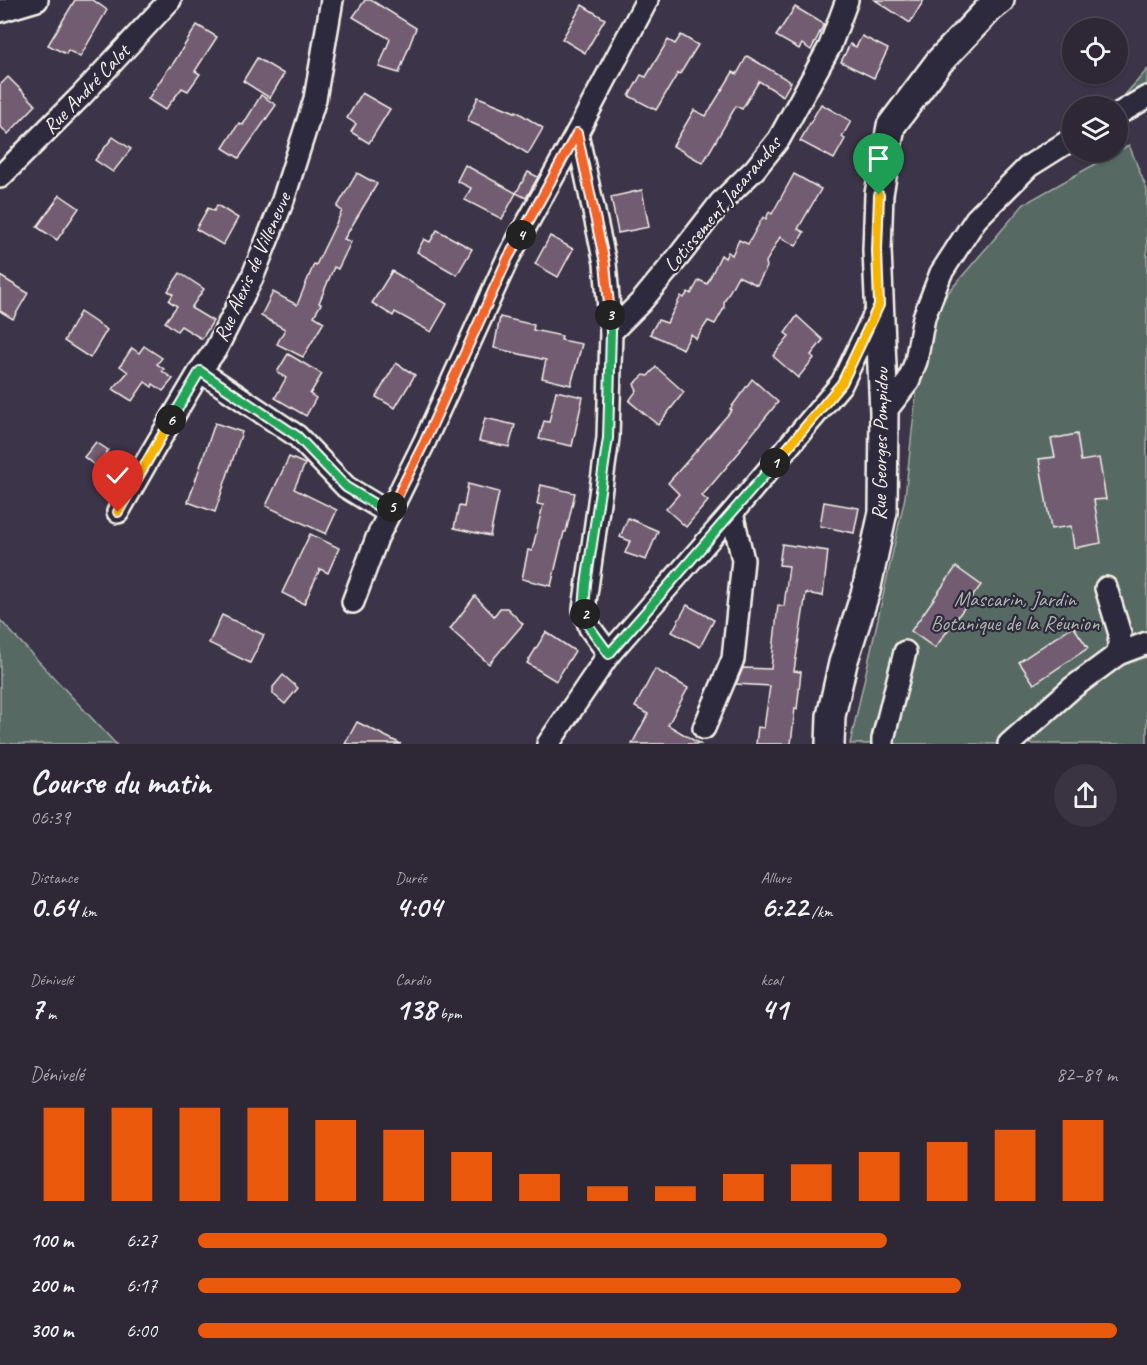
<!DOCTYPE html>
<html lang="fr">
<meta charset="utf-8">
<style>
body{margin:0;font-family:Caveat,sans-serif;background:#393342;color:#f1f3f6;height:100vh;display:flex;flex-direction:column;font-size:22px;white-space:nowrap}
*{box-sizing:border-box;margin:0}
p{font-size:20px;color:#a7a5ad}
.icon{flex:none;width:33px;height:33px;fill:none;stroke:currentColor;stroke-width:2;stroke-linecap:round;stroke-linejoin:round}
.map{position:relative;height:744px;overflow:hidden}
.sheet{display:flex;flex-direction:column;background:#2d2736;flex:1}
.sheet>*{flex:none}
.buttons{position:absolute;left:1062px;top:18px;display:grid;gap:12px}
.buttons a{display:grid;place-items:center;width:66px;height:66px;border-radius:50%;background:#2d2736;box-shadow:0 2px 4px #0004,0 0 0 2px #484451;font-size:30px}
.pin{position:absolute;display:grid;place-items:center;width:51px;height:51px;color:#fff;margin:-62px -26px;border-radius:50% 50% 50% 0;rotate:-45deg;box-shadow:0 0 6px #0007}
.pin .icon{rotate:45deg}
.km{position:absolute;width:30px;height:30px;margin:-15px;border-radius:50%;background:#222;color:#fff;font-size:16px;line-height:30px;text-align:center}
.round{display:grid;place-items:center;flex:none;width:63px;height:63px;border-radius:32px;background:#393342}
.headline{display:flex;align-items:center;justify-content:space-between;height:102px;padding:0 30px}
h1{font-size:33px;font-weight:600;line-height:45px}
.stats{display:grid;grid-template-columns:repeat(3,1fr);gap:9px;height:102px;padding:6px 30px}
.stats div{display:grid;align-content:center}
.stats b{font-size:30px;font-weight:600}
.stats small{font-size:16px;font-weight:400}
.stats p{font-size:16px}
.chart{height:168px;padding:12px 30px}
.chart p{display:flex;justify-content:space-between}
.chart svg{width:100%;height:108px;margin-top:6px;stroke:#ea580c;stroke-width:6}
ul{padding:0 30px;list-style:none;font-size:20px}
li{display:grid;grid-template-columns:96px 72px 1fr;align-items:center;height:45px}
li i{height:15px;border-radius:8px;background:#ea580c}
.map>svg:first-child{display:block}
.green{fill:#566a63;stroke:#a5aea6;stroke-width:1.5}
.building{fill:#725c72;stroke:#f4f1e8;stroke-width:1.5}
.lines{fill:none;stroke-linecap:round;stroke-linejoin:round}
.minor-casing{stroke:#f4f1e8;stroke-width:26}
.major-casing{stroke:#f4f1e8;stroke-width:32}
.minor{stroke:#2f2a3d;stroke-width:21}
.major{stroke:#2f2a3d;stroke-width:27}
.split-1-casing{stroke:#fff;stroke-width:12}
.split-2-casing{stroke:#fff;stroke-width:12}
.split-3-casing{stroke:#fff;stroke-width:12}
.split-4-casing{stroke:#fff;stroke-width:12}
.split-5-casing{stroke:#fff;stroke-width:12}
.split-6-casing{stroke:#fff;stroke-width:12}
.split-7-casing{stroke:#fff;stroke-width:12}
.split-1{stroke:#f5b400;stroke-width:8}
.split-2{stroke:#22a559;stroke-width:8}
.split-3{stroke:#22a559;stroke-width:8}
.split-4{stroke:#f0652b;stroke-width:8}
.split-5{stroke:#f0652b;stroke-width:8}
.split-6{stroke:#22a559;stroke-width:8}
.split-7{stroke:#f5b400;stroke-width:8}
.labels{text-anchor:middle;stroke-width:4.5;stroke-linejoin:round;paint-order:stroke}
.street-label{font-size:21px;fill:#f4f1e8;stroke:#2f2a3d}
.park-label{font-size:21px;fill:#adb4ac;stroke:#2f2a3d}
</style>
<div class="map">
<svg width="1147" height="744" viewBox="0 0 1147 744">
<rect width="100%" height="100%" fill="#3c3448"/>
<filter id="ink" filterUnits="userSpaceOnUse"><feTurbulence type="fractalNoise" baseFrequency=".0167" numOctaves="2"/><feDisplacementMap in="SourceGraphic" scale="12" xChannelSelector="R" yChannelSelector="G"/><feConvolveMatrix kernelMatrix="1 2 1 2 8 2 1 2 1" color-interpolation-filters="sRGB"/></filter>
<g filter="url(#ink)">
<g class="green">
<polygon points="1147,70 1147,85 1122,98"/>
<polygon points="1129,145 1147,190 1147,744 850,744 905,497 921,348 947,294 1024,204"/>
<polygon points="0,620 116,744 0,744"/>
</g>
<g class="building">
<polygon points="75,0 93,0 107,10 80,57 68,50 66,54 48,45"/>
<polygon points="365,0 371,0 416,28 399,73 379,67 390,39 353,17"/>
<polygon points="875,0 924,0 910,23"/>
<polygon points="582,5 605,19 585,53 562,39"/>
<polygon points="795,7 824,24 811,50 802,44 799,49 776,36"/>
<polygon points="197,25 217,37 195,71 200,74 188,91 182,88 165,110 148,99 170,66 171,67"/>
<polygon points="681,35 698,45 680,74 678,73 656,110 629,96 641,75 646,77 668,40 675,44"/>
<polygon points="862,36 888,49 874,78 841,62 850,44 856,47"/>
<polygon points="747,56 791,82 783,96 759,81 742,109 736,106 703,163 673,146 694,110 706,116 733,72 737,74"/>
<polygon points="257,58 284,74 270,98 243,81"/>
<polygon points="8,77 36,105 8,134 0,126 0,85"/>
<polygon points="362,93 390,109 369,143 351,132 356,124 347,118"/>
<polygon points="261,95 276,105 239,158 223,148 239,123 243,125"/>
<polygon points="478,97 515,112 516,111 543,128 528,154 497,134 467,121"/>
<polygon points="821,104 851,121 842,137 845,139 834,159 800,141"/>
<polygon points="113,137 131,149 113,172 95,160"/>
<polygon points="465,165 516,193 502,219 465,200 471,188 457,181"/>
<polygon points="528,172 538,177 526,198 516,193"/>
<polygon points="357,173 377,184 344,239 351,242 338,269 334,267 319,303 321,304 314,316 324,322 303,357 277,344 285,329 261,316 273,292 297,305 314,264 316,265 342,211 337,207"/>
<polygon points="794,174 821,189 798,229 804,232 796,246 780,237 766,262 767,267 757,285 738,276 724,302 724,308 715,324 708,321 696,339 691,334 683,349 650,334 658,320 667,323 681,296 684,298 688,292 691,294 699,280 707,284 721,255 725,258 728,252 732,255 739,240 748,244 763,217 766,219 769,212 772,214"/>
<polygon points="642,190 649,227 618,233 611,197"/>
<polygon points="60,195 79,208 57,240 37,227"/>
<polygon points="217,205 238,218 223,245 196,229 208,208 214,211"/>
<polygon points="437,230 472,249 457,275 417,252 424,239 430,242"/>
<polygon points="550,236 573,249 558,277 535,264"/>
<polygon points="392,271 447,304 431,332 395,312 393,316 372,303"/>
<polygon points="180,273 204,289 191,308 213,321 202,339 181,326 177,331 165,322 177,306 169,301 173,294 168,291"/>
<polygon points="0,276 28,293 13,319 0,311"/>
<polygon points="80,312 107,330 90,358 64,341"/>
<polygon points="797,316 823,340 811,355 814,358 798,378 773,356 789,336 785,333"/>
<polygon points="500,317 534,325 533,330 562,336 561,340 582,344 571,385 542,378 546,360 494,348"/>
<polygon points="144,346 162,358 157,364 164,369 162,371 173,379 163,391 153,384 152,387 145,382 132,401 113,389 128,372 120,366 132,348 139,353"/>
<polygon points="288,354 322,374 310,394 316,398 306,416 275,398 286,378 277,372"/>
<polygon points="396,363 415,375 395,408 376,397"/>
<polygon points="656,367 684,392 658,425 629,401 637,390 634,384 644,375 648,376"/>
<polygon points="752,379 778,402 740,449 741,450 702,496 708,501 686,527 666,509 679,494 668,483 732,410 730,409"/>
<polygon points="556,391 583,397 572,446 539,439 544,421 549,422"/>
<polygon points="485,418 515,425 509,447 479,441"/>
<polygon points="215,423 242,432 215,512 188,502"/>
<polygon points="1077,434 1081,461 1099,458 1106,499 1094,500 1101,543 1074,548 1071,526 1051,529 1039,459 1055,457 1051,439"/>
<polygon points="96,442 108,450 97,467 84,457"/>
<polygon points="289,457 305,464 294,489 337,510 326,534 266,506"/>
<polygon points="468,484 499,492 490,536 454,528 459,506 464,507"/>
<polygon points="541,485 575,493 566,532 564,532 551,586 522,579 528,550 532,551 543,505 537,504"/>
<polygon points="824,502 859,508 854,533 820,526"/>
<polygon points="628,518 658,531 646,560 625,553 630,541 620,537"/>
<polygon points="310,534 339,548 328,573 320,569 304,604 282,593"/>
<polygon points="782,544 828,551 823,596 806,593 794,671 801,672 797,709 795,708 791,744 756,744 758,727 764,728 770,686 736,684 743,668 771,669 778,605 784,606 789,566 779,565"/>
<polygon points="956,567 981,585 935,648 911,631"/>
<polygon points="475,596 494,616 500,608 507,608 523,624 489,664 450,629"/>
<polygon points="687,605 714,620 700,647 672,632"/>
<polygon points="222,615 264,635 250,663 209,643"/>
<polygon points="1073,626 1088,648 1034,684 1019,662"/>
<polygon points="546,632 575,651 556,681 527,663"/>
<polygon points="655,669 688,688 668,725 700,744 632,744 648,714 635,707"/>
<polygon points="283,675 298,688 285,704 273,694 273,687"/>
<polygon points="357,722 401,744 345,744"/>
</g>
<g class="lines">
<defs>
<g id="minor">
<polyline points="0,11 37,0"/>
<polyline points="1118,114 1147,97"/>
<polyline points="577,133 605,263 611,332 608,438 584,609 590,628 609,654"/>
<polyline points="0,177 81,96 170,0"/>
<polyline points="611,332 641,302 679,256 721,202 755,169 779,139 830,46 847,0"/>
<polyline points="200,371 297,436 346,487 389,513"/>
<polyline points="884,413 908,382 916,361 924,317 941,273 976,219 1029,166 1072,139"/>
<polyline points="118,512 151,454 200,371 216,349 252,278 283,200 315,99 332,0"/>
<polyline points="353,602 377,538 424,443 508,258 577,133 647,0"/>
<polyline points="1118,654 1147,643"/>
<polyline points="704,728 733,659 743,560 732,513"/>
<polyline points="548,744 609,654 732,513 842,383 879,305"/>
<polyline points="883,744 883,739 905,652"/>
<polyline points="1009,744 1072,688 1118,654 1120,634 1106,588"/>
</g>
<polyline id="major" points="830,744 831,716 843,663 866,591 883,512 884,413 877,250 879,194 891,126 939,62 990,8 1000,0"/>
</defs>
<use href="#minor" class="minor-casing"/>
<use href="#major" class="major-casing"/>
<use href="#minor" class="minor"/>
<use href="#major" class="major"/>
</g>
</g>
<g class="lines" filter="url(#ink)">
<defs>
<polyline id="split-1" points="775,463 842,383 879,305 877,250 879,195"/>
<polyline id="split-2" points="585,614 590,628 609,654 775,463"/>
<polyline id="split-3" points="585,614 584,609 586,584 608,438 611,332 610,315"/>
<polyline id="split-4" points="521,235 577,133 605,263 610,315"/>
<polyline id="split-5" points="392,507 424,443 508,258 521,235"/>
<polyline id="split-6" points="171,420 200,371 297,436 346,487 389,513 392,507"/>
<polyline id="split-7" points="118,512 171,420"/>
</defs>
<use href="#split-1" class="split-1-casing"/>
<use href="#split-2" class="split-2-casing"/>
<use href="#split-3" class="split-3-casing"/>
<use href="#split-4" class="split-4-casing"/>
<use href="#split-5" class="split-5-casing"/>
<use href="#split-6" class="split-6-casing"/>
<use href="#split-7" class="split-7-casing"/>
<use href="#split-1" class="split-1"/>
<use href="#split-2" class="split-2"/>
<use href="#split-3" class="split-3"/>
<use href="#split-4" class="split-4"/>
<use href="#split-5" class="split-5"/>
<use href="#split-6" class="split-6"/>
<use href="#split-7" class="split-7"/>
</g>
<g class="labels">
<g class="street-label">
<text transform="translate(86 89) rotate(-46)" y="7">Rue André Calot</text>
<text transform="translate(722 204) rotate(-50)" y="7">Lotissement Jacarandas</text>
<text transform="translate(252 267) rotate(-66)" y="7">Rue Alexis de Villeneuve</text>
<text transform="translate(880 444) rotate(-89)" y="7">Rue Georges Pompidou</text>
</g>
<g class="park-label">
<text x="1015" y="606">Mascarin, Jardin<tspan x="1015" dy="24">Botanique de la Réunion</tspan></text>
</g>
</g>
</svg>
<div class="buttons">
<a><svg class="icon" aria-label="locate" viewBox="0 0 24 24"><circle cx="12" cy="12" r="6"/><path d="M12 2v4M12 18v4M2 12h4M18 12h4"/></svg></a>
<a><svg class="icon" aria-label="layers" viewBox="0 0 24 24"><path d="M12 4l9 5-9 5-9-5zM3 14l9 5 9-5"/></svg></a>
</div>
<div class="pin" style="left:879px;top:195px;background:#1e9e55"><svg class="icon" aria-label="arrive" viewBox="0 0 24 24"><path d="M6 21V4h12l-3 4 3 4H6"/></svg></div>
<div class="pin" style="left:118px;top:512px;background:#d93025"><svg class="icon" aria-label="check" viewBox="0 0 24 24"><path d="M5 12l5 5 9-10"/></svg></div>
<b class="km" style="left:775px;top:463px">1</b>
<b class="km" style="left:585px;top:614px">2</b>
<b class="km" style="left:610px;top:315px">3</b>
<b class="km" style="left:521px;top:235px">4</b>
<b class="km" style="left:392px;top:507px">5</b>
<b class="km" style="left:171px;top:420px">6</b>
</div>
<section class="sheet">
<div class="headline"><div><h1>Course du matin</h1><p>06:39</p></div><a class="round"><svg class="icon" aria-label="share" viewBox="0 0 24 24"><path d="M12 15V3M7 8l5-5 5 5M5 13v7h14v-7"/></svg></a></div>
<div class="stats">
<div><p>Distance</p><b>0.64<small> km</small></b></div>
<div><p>Durée</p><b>4:04</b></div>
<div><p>Allure</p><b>6:22<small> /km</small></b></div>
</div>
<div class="stats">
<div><p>Dénivelé</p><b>7<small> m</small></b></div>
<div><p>Cardio</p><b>138<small> bpm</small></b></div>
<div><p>kcal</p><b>41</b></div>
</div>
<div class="chart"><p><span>Dénivelé</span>82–89 m</p>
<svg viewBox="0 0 160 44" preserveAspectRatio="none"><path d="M5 44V6M15 44V6M25 44V6M35 44V6M45 44V11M55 44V15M65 44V24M75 44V33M85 44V38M95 44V38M105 44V33M115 44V29M125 44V24M135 44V20M145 44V15M155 44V11"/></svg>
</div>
<ul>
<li><b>100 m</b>6:27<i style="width:75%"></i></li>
<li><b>200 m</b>6:17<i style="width:83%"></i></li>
<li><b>300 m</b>6:00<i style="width:100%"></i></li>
</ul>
</section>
